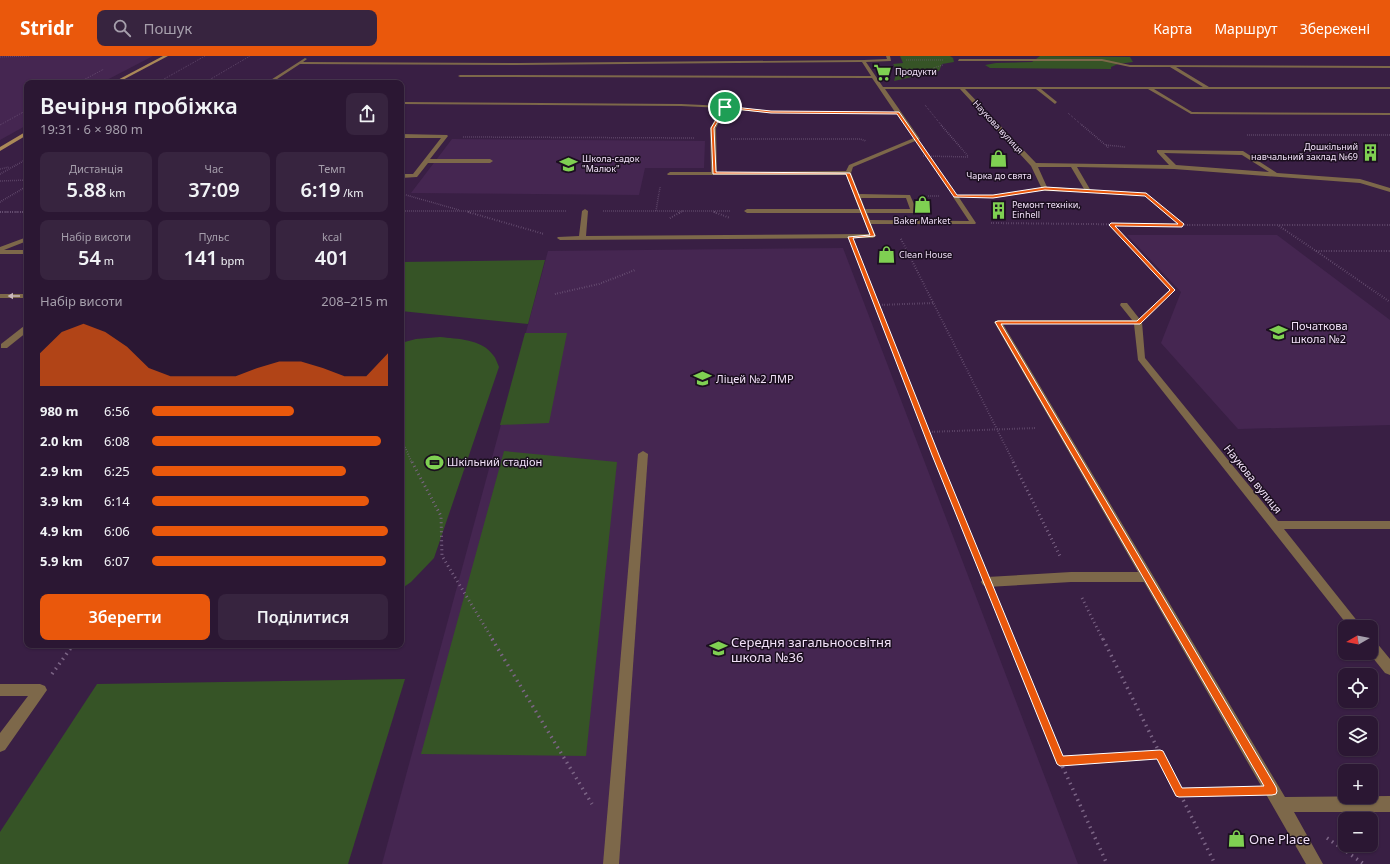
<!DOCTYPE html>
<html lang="uk">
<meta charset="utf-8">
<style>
body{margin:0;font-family:"Noto Sans",sans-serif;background:#37243f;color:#f1f3f6;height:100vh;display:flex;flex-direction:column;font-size:15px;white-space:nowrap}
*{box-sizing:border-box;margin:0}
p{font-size:13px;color:#a69fac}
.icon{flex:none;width:22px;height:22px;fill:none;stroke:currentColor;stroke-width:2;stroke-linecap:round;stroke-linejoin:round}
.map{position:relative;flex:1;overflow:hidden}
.sheet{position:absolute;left:24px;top:24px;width:380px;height:568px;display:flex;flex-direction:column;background:#2b1733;border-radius:8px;box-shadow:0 1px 3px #0004,0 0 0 1px #47364e}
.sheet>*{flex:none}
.needle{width:26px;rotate:261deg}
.buttons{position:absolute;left:1338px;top:564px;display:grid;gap:8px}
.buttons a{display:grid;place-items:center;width:40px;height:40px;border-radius:8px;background:#2b1733;box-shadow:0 1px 3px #0004,0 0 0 1px #47364e;font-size:20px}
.pin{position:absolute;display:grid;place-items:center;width:34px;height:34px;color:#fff;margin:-17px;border:2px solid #fff;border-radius:50%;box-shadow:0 1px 4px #0007}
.round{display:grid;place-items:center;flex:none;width:42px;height:42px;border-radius:8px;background:#37243f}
.head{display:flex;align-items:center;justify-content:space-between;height:68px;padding:0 16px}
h1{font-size:22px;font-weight:600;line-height:30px}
.metrics{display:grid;grid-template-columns:repeat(3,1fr);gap:6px;height:68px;padding:4px 16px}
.metrics div{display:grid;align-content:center;border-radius:8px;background:#37243f;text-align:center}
.metrics b{font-size:20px;font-weight:600}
.metrics small{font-size:11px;font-weight:400}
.metrics p{font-size:11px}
.chart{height:112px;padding:8px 16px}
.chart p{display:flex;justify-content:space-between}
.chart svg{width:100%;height:72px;margin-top:4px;fill:#ea580c;opacity:.7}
.button{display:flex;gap:8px;margin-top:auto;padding:8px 16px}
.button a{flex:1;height:46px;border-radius:8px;background:#ea580c;color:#fff;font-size:16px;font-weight:600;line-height:46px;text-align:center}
.button a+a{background:#37243f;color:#f1f3f6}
ul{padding:0 16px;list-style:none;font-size:13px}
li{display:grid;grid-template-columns:64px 48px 1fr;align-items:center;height:30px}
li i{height:10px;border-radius:5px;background:#ea580c}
header{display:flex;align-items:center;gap:24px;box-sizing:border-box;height:56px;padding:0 20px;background:#ea580c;color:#fff}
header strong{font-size:19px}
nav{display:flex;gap:22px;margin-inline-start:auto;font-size:14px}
.search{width:280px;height:36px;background:#37243f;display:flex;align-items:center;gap:10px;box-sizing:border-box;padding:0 14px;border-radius:8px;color:#a69fac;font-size:15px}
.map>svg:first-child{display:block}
.built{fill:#452651}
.green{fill:#365426}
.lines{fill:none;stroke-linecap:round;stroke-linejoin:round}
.path-far4{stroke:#7c6586;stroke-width:1;stroke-dasharray:0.5 1.5;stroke-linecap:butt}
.path-far3{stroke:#7c6586;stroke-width:1.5;stroke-dasharray:0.5 1.5;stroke-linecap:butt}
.path-far2{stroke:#7c6586;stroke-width:2;stroke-dasharray:0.5 2;stroke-linecap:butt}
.path-far1{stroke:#7c6586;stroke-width:3;stroke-dasharray:1 3.5;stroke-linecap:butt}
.path{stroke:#7c6586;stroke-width:3.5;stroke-dasharray:1.5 4.5;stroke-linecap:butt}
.lane{fill:#7d684a;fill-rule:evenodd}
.secondary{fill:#aa8958;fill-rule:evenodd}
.oneway{fill:#c9b7bc}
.route{fill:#ea580c;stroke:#fff;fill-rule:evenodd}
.labels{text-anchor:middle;stroke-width:3;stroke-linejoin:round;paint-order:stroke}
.far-poi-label{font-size:9px;fill:#f2e1f9;stroke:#1b0f1f;text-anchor:start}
.far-street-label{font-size:9px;fill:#f2e1f9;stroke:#1b0f1f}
.poi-label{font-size:11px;fill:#f2e1f9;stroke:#1b0f1f;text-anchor:start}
.street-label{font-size:11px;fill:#f2e1f9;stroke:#1b0f1f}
.near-poi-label{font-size:13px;fill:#f2e1f9;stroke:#1b0f1f;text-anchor:start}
</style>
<header>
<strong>Stridr</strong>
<div class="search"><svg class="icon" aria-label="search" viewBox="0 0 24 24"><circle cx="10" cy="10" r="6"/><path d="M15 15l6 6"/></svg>Пошук</div>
<nav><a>Карта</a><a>Маршрут</a><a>Збережені</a></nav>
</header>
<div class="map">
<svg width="1390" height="808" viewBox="0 0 1390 808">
<rect width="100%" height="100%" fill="#391f44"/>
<g class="built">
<polygon points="0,0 153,0 101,27 27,27 27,69 0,84"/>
<polygon points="452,83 705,85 704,112 645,112 639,139 411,137"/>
<polygon points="1127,179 1277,179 1390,264 1390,369 1238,373 1161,287 1181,236"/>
<polygon points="843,192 1078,808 382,808 548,195"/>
</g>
<g class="green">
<polygon points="900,0 950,0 953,2 954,6 942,8 939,15 894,25 897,15 893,8 903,7"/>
<polygon points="1040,0 1130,1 1133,6 1118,8 1111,11 1111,13 990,12 985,9 996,7 1032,6"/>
<polygon points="545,204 528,268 401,255 401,206"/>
<polygon points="525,277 567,277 549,367 500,369"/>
<path d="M440 281C457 283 482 283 493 299 496 302 497 307 499 311L434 502 411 526 401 533V287L416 283Z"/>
<polygon points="504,395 617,406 586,700 421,698"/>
<polygon points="405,623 348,808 0,808 0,776 97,628"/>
</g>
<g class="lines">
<g class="path-far4">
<polyline points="0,1 29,0"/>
<polyline points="906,4 943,4"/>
<polyline points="930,15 933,12 943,9"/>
<polyline points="78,27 104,13"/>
<polyline points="157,27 205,0"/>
<polyline points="204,27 250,0"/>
<polyline points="310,27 315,24"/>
<polyline points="925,49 942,70"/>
<polyline points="1068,57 1083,70"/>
<polyline points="0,69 27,54"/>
</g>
<g class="path-far3">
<polyline points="941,69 968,100"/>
<polyline points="1082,69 1109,92"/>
<polyline points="1247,79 1390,79"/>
<polyline points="463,81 694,82"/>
<polyline points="731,83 860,83 866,85"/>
<polyline points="1106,89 1125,91"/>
<polyline points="928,99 947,127"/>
<polyline points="923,100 969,101"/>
<polyline points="0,113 9,111"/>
<polyline points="0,118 27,103"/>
<polyline points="0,125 27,124"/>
<polyline points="1107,136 1146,138 1168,157"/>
<polyline points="406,139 459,154"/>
<polyline points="928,140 939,140"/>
<polyline points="978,141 993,141 1026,135"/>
<polyline points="0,146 27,130"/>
<polyline points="401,155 566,155"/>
<polyline points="603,155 730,155"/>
<polyline points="656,155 660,131"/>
<polyline points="0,156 27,156"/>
<polyline points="468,156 471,157"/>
<polyline points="714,156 716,157"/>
<polyline points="679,157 683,155"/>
</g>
<g class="path-far2">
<polyline points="0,156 27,156"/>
<polyline points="468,156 544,178"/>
<polyline points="714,156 730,162"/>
<polyline points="1167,156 1182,169 1390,169"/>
<polyline points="670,162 681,156"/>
<polyline points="991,167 1182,169"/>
<polyline points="1112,169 1173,234 1152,253"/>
<polyline points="1279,170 1316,195 1390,195"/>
<polyline points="901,183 1014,407"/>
<polyline points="1316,195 1390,246"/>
<polyline points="857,197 940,407"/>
<polyline points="555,238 599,228 635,214"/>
<polyline points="877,249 934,247"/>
<polyline points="927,376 1036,372"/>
<polyline points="401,382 412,407"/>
</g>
<g class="path-far1">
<polyline points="412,406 441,460 442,500 493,584"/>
<polyline points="940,406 980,508"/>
<polyline points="1013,406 1061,502"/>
<polyline points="1082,542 1103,584"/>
<polyline points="995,546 1011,584"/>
</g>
<g class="path">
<polyline points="492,583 592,748"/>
<polyline points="1010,583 1060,705 1107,808"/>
<polyline points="1103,583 1215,808"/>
<polyline points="52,618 73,589"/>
<polyline points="1060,705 1160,698"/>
<polyline points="1179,737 1247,735"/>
<polyline points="1327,782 1364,808"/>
</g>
<g class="lane">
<path d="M886 0H890L891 5 866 6 883 31H1203L1170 11H1130L1102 5H958L959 3H1102L1130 9 1390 10V12L1176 11 1209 31H1390V33H1154L1192 56 1390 57V59L1191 58 1148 33H1041L1057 46 1055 48 1036 33H965L1036 107 1169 109 1157 96V94L1243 95 1277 117 1360 123 1390 132V136L1360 127 1174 113 1077 111 1091 135 1090 136 1045 135 1042 133 1031 110 960 33H885L920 83 853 111 851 117 859 138 910 139 917 155 914 157H867L870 164 969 165 953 141 956 139 958 140 976 167 975 168H871L876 180 873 182 560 184 557 182 558 181 579 180 582 155 585 153 588 155 586 180 869 178 861 157H747L744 155 747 153H859L846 119H668L667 118 670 116H711L710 72 722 52 681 50 401 48V46L681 48 725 50 771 55 895 56 872 22 460 21 458 20 460 19 871 20 862 6 518 9 300 8 271 27H266L305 2 307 3 303 6 518 7 864 4 887 3ZM726 53 771 57 897 58 914 82 849 109 846 115 717 116 716 72ZM1164 97 1242 99 1269 116 1176 109ZM1038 111H1071L1084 133 1047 131ZM861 142H906L910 153H865Z"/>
<polygon points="401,78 447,79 448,80 430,103 490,103 493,105 490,107 428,107 417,121 401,122 401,118 413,118 441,82 401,82"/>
<polygon points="27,181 27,185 4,194 27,194 27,198 0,198 0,191"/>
<rect x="0" y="238" width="27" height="4"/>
<polygon points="1121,247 1127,247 1142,266 1145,302 1278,465 1390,465 1390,473 1284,473 1362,571 1349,571 1138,304 1134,268 1003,268 1285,741 1390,740 1390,756 1294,756 1323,808 1306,808 1144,526 1071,526 987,531 983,529 981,526 983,523 987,521 1071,516 1138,516 994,266 998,264 1132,264 1120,249"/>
<polygon points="24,270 27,270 27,276 7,292 1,292 1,288"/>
<polygon points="643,395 648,398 619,808 603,808 638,398"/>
<polygon points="1371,585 1376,586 1390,603 1390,619 1385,617 1369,597 1371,597"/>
<polygon points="0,628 40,628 45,630 47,634 5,694 0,696 0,677 28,640 0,640"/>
</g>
<g class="secondary">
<polygon points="163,0 168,0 117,27 112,27"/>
<polygon points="27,75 27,79 0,95 0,91"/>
</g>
</g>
<defs><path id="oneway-solid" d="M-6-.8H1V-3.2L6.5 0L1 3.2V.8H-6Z"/></defs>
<use class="oneway" href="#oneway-solid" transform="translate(14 240) rotate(-180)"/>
<path class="route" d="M724 50 771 55 899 56 957 139H993L1045 131 1146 137 1184 168 1182 171 1115 170 1175 234 1140 268H1001L1276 731 1277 735 1276 738 1272 739 1179 741 1176 740 1157 703 1060 710 1057 708 932 399 848 181 870 179 846 118H713L711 72ZM726 52 771 57 897 58 954 141 993 142 1045 134 1145 140 1178 168 1111 167 1109 169 1170 234 1137 265H998L995 266 1264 730 1182 732 1163 695 1160 694 1063 700 939 399 853 182 875 180 850 117 716 116 714 72Z"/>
<defs>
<symbol id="supermarket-bare" viewBox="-9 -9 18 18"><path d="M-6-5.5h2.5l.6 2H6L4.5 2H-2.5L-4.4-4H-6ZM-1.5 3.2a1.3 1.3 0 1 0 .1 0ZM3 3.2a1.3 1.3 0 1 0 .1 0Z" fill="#7fd052" stroke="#1b0f1f" stroke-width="2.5" paint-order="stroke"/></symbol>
<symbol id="building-bare" viewBox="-9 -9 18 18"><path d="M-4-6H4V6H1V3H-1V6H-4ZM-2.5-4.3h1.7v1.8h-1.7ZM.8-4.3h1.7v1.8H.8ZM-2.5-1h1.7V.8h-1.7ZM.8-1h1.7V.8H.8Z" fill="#7fd052" stroke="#1b0f1f" stroke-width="2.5" paint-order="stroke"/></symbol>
<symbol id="shop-bare" viewBox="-9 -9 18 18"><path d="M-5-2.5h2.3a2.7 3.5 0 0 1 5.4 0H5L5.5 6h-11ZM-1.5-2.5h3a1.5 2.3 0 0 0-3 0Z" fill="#7fd052" stroke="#1b0f1f" stroke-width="2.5" paint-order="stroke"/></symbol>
<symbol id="school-bare" viewBox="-9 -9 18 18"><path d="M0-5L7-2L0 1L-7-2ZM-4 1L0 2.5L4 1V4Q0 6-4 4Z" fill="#7fd052" stroke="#1b0f1f" stroke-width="2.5" paint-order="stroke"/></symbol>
<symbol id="stadium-bare" viewBox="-9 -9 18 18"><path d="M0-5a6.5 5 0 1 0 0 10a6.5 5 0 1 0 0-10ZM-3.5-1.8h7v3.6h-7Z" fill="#7fd052" stroke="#1b0f1f" stroke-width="2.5" paint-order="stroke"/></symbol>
</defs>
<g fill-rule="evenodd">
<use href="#supermarket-bare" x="870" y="4" width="25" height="25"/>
<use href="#building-bare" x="1358" y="84" width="25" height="25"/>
<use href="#shop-bare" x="986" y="90" width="25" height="25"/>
<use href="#school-bare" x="556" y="96" width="25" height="25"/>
<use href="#shop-bare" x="910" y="136" width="25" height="25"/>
<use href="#building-bare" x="986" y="142" width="25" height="25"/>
<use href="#shop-bare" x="874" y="186" width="25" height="25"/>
<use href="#school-bare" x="1266" y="264" width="25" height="25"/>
<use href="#school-bare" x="690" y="310" width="25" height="25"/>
<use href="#stadium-bare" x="422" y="394" width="25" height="25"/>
<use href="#school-bare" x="706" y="580" width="25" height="25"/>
<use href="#shop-bare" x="1224" y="770" width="25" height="25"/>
</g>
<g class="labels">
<g class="far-poi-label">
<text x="895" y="19">Продукти</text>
<text x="1358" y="94" text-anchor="end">Дошкільний<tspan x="1358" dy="10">навчальний заклад №69</tspan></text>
<text x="582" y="106">Школа-садок<tspan x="582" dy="10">"Малюк"</tspan></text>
<text x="999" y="123" text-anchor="middle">Чарка до свята</text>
<text x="1012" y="152">Ремонт техніки,<tspan x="1012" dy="10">Einhell</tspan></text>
<text x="922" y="168" text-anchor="middle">Baker Market</text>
<text x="899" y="202">Clean House</text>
</g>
<g class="far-street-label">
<text transform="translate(998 71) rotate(47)" y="3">Наукова вулиця</text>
</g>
<g class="poi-label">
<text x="1291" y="274">Початкова<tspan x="1291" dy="13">школа №2</tspan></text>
<text x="716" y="327">Ліцей №2 ЛМР</text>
<text x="447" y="410">Шкільний стадіон</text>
</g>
<g class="street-label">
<text transform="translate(1253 423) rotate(51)" y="4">Наукова вулиця</text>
</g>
<g class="near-poi-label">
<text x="731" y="591">Середня загальноосвітня<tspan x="731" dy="15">школа №36</tspan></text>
<text x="1249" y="788">One Place</text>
</g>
</g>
</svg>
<div class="buttons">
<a><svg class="needle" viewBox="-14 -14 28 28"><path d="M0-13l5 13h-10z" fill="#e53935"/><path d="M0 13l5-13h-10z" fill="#a69fac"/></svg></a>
<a><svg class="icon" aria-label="locate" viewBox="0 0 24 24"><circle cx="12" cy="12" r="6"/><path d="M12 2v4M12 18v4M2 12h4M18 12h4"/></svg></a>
<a><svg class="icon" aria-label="layers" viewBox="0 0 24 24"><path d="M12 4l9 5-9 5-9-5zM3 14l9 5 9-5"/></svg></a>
<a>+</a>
<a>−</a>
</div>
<div class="pin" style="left:725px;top:51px;background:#1e9e55"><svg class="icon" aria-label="arrive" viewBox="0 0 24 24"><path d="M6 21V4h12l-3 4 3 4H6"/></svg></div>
<section class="sheet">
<div class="head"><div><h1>Вечірня пробіжка</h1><p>19:31 · 6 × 980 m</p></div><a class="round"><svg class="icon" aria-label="share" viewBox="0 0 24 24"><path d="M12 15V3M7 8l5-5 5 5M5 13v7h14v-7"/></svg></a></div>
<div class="metrics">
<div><p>Дистанція</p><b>5.88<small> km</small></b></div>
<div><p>Час</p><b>37:09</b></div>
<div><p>Темп</p><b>6:19<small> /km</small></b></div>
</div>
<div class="metrics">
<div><p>Набір висоти</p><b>54<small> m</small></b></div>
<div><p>Пульс</p><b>141<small> bpm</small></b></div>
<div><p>kcal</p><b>401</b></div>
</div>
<div class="chart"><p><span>Набір висоти</span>208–215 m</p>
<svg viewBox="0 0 160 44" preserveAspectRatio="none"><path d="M0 44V24L10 11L20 6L30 11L40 20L50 33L60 38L70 38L80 38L90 38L100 33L110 29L120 29L130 33L140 38L150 38L160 24V44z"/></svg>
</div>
<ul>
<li><b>980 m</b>6:56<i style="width:60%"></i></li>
<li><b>2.0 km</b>6:08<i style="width:97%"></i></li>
<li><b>2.9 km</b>6:25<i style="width:82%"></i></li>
<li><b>3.9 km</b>6:14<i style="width:92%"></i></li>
<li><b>4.9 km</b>6:06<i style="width:100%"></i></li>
<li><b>5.9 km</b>6:07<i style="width:99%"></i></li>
</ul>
<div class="button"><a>Зберегти</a><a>Поділитися</a></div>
</section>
</div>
